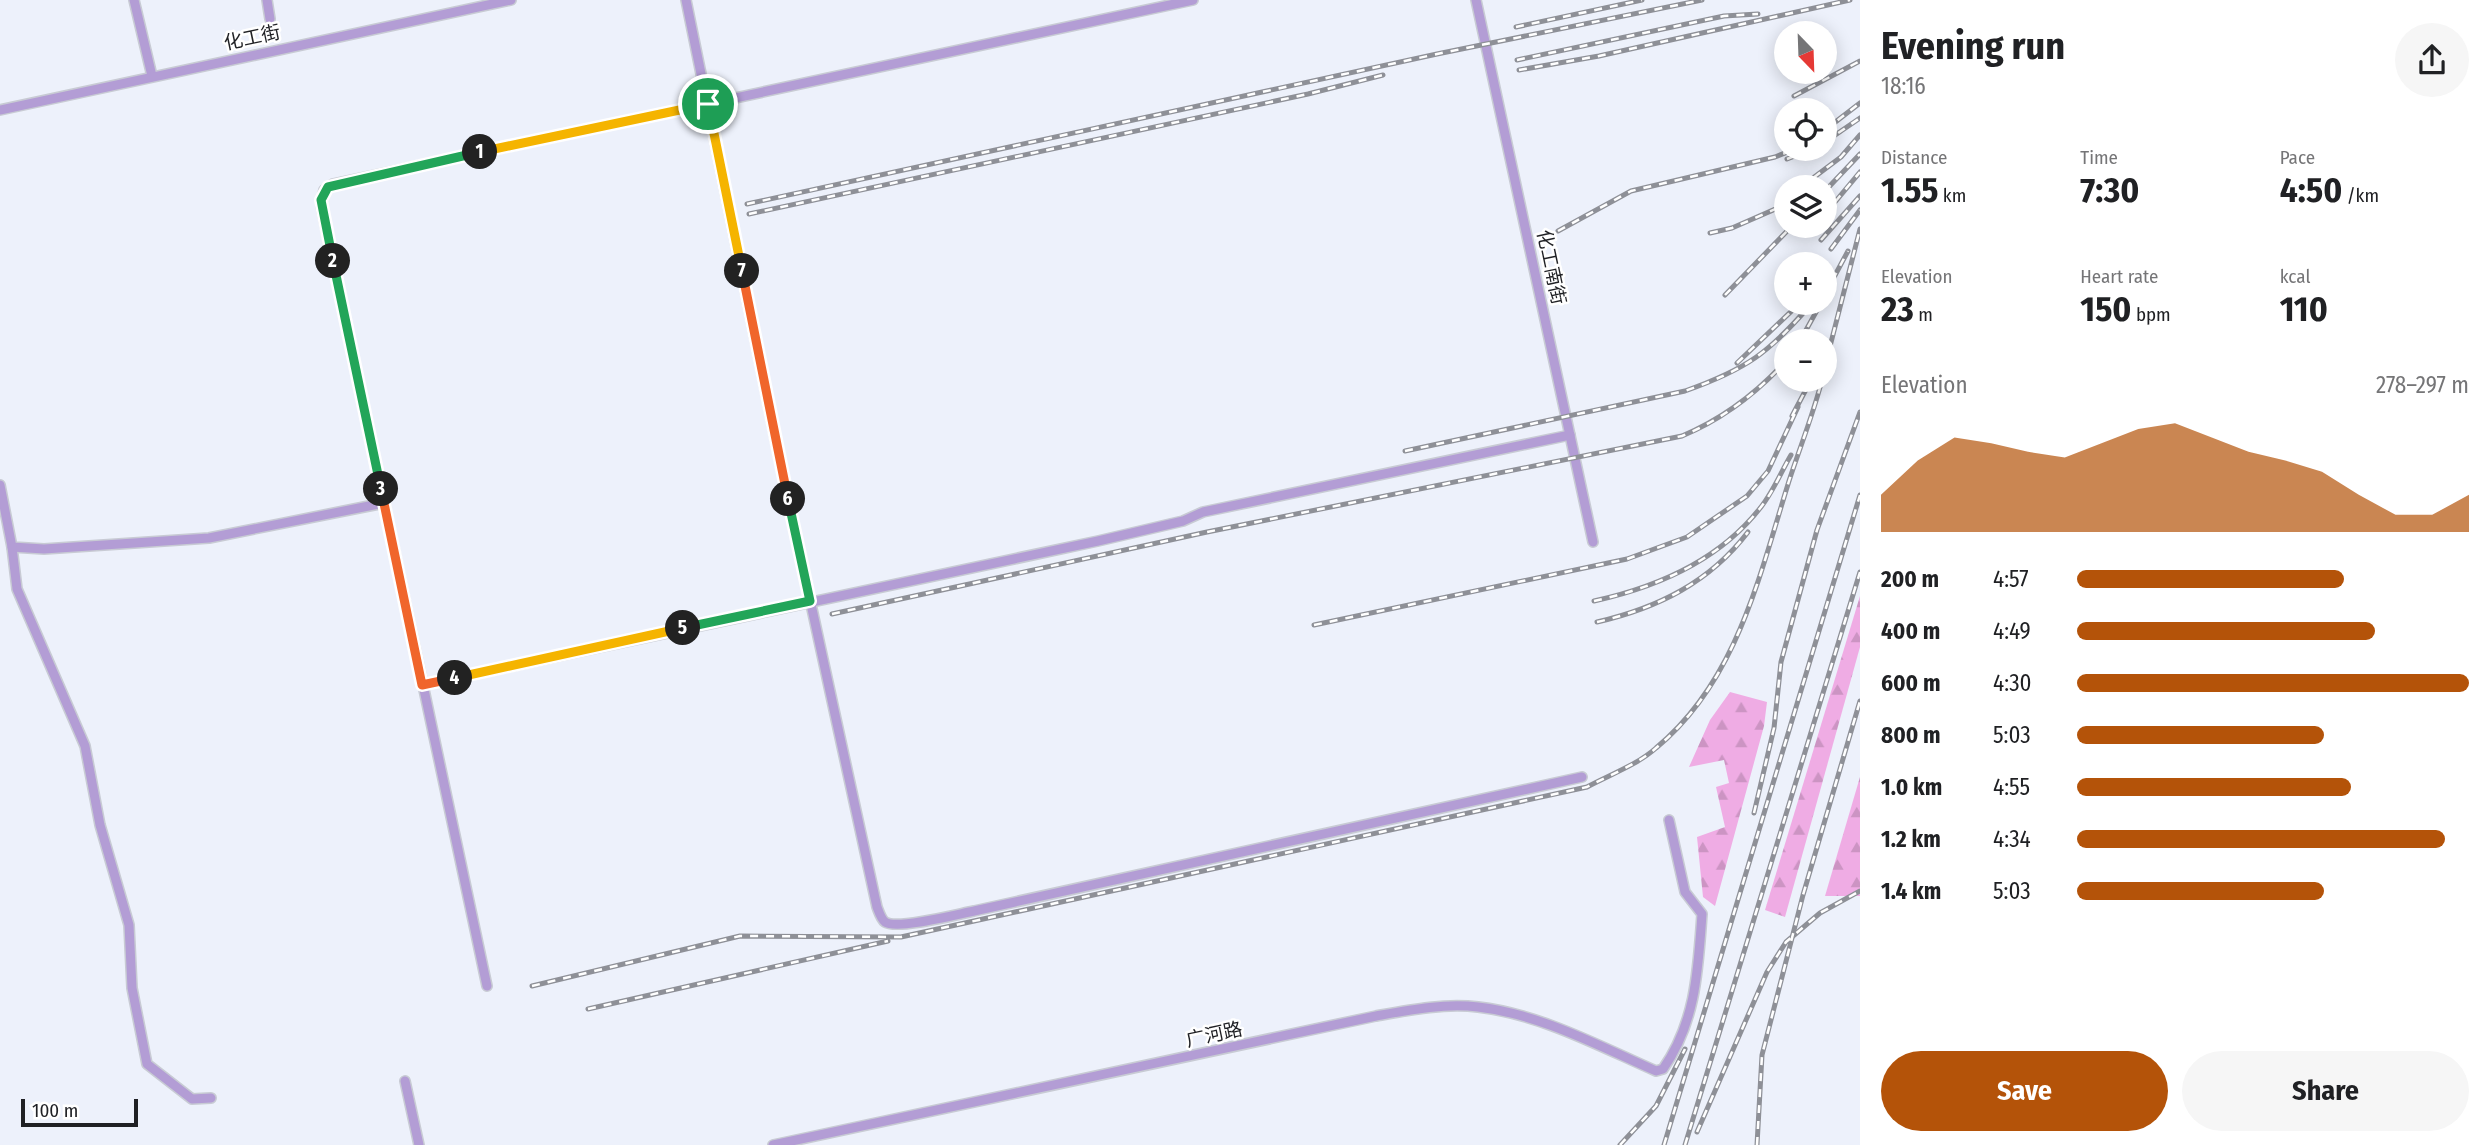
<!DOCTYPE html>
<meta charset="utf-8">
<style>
body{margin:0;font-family:"Fira Sans Condensed","Noto Sans SC",sans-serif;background:#f6f6f6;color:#202124;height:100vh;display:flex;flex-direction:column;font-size:26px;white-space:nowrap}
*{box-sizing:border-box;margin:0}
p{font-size:23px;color:#757577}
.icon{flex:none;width:38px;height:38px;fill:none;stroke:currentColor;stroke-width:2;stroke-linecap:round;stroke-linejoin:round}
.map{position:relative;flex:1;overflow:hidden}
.panel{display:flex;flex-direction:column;background:#fff;width:630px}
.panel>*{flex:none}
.needle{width:46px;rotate:157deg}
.controls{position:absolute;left:1774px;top:21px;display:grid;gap:14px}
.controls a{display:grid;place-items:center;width:63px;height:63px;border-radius:50%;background:#fff;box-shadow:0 4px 18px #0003;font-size:35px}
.scale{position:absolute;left:21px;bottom:18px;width:117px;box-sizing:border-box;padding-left:7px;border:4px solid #1f2024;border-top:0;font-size:19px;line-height:24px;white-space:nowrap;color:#1f2024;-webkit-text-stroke:5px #fff;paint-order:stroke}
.pin{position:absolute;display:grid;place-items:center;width:60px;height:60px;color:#fff;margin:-30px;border:4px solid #fff;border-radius:50%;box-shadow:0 2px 7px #0007}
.km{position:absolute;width:35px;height:35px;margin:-18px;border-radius:50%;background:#222;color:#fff;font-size:19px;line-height:35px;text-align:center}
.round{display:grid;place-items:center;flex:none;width:74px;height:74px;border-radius:37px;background:#f6f6f6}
.summary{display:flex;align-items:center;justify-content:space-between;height:119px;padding:0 21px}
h1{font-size:38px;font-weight:700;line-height:52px}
.stats{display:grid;grid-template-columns:repeat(3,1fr);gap:10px;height:119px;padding:7px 21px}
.stats div{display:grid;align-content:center}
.stats b{font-size:35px;font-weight:700}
.stats small{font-size:19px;font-weight:400}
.stats p{font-size:19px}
.chart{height:196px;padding:14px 21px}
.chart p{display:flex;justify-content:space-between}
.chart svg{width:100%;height:126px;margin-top:7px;fill:#b45309;opacity:.7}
.action{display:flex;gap:14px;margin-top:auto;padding:14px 21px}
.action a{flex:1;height:80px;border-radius:42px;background:#b45309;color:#fff;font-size:28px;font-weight:700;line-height:80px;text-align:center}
.action a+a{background:#f6f6f6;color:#202124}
ul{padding:0 21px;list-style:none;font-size:23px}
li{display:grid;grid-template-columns:112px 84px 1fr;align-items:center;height:52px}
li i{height:18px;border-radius:9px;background:#b45309}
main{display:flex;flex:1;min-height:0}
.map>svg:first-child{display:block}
.forest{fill:url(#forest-firs)}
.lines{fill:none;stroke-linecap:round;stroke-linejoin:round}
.minor-casing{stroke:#c8cbd4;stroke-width:12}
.minor{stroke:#b39dd5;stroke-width:9}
.rail-casing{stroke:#8e9097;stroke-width:5}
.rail{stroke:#fff;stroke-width:2.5;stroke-dasharray:8;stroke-linecap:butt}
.split-1-casing{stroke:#fff;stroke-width:14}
.split-2-casing{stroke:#fff;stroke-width:14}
.split-3-casing{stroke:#fff;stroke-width:14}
.split-4-casing{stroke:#fff;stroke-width:14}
.split-5-casing{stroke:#fff;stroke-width:14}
.split-6-casing{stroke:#fff;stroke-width:14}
.split-7-casing{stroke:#fff;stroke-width:14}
.split-8-casing{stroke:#fff;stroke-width:14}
.split-1{stroke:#f5b400;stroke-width:9}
.split-2{stroke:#22a559;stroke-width:9}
.split-3{stroke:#22a559;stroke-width:9}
.split-4{stroke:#f0652b;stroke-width:9}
.split-5{stroke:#f5b400;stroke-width:9}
.split-6{stroke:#22a559;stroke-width:9}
.split-7{stroke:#f0652b;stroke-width:9}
.split-8{stroke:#f5b400;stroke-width:9}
.labels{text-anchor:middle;stroke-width:5;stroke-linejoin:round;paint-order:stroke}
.street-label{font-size:19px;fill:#1f2024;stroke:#fff}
</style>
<main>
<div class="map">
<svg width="1860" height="1145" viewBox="0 0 1860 1145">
<defs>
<pattern id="forest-firs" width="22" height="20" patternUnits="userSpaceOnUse" patternTransform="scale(1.75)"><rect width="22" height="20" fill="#eface4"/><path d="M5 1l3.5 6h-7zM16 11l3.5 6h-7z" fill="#cc94c3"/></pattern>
</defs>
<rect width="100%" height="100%" fill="#edf1fb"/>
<g class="forest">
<polygon points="1860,596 1860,647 1785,917 1765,910"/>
<polygon points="1730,692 1767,702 1764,726 1715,906 1703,897 1697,837 1725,827 1716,787 1729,783 1724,760 1689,767 1710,720"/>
<polygon points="1860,777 1860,896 1825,896"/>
</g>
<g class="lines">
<defs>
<g id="minor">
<polyline points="134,0 152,76"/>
<polyline points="267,0 270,19"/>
<path d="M686 0 780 462 877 907C879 912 881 919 885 922 897 930 958 914 974 911L1582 777"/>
<polyline points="1476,0 1593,542"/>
<polyline points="0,110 511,0"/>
<polyline points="0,485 12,547 44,549 209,538 384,503"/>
<polyline points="12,547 17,589 85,746 100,825 129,925 132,988 147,1064 192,1099 211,1098"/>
<polyline points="423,685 1098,541 1183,521 1203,512 1570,435"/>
<polyline points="487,986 321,205 324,190 333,184 1193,0"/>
<polyline points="405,1081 419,1145"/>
<path d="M773 1145 1376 1016C1409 1010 1444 1003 1478 1007 1540 1014 1599 1046 1656 1071L1663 1069C1696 1022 1698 970 1702 914L1685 892 1669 820"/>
</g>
</defs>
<use href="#minor" class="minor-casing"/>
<use href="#minor" class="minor"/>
<defs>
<g id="rail">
<polyline points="1516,27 1642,0"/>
<polyline points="1517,60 1724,16 1758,14"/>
<polyline points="1519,70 1599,56 1850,0"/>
<polyline points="1794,96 1860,61"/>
<polyline points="1825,130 1860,103"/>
<polyline points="1825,142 1860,118"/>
<polyline points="1787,159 1813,149"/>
<polyline points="1801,187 1841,157 1860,135"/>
<polyline points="1825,191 1860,154"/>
<polyline points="747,204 1437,54 1702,0"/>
<polyline points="749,214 1308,94 1383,75"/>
<polyline points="1825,214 1860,172"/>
<polyline points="1810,229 1813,226"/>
<polyline points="1558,231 1631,191 1775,157 1795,149"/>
<polyline points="1710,233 1732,228 1787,204"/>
<polyline points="1821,240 1860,196"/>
<polyline points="1831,249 1860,210"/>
<polyline points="1825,294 1848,251"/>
<polyline points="1725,295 1792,226"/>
<polyline points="1800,341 1821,303"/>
<polyline points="1737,363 1800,303"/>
<polyline points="1825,366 1860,229"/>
<polyline points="1792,416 1811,380"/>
<path d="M1405 451 1685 391C1747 369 1769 353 1812 303"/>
<path d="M1594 601C1658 587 1720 560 1761 507 1773 492 1781 472 1791 455"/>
<path d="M832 614 1207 532 1682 436C1723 419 1757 393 1787 360"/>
<path d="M1597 622C1658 608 1710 582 1748 532"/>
<polyline points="1314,625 1627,559 1687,537 1747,496 1768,471 1798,407"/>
<polyline points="1754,813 1774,728 1781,662 1817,530 1860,412"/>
<path d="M532 986 740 936 901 937 1587 787C1609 775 1637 765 1656 748 1737 681 1759 577 1789 481 1800 447 1813 415 1822 380"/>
<polyline points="588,1009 888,941"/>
<polyline points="1697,1132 1767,972 1786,942 1820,913 1860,891"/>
<polyline points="1620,1145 1656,1106 1685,1049"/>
<polyline points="1664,1145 1860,495"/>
<polyline points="1685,1145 1860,572"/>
<polyline points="1757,1145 1762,1055 1803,895 1860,701"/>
</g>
</defs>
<use href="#rail" class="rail-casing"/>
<use href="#rail" class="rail"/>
</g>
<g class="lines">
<defs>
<polyline id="split-1" points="480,152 708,104"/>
<polyline id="split-2" points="333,261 321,200 328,187 480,152"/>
<polyline id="split-3" points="333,261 381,489"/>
<polyline id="split-4" points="381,489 422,685 455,678"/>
<polyline id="split-5" points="455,678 683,628"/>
<polyline id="split-6" points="683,628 810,601 788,499"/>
<polyline id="split-7" points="742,271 788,499"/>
<polyline id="split-8" points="708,104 742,271"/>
</defs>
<use href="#split-1" class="split-1-casing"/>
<use href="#split-2" class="split-2-casing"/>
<use href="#split-3" class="split-3-casing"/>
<use href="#split-4" class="split-4-casing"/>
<use href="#split-5" class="split-5-casing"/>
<use href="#split-6" class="split-6-casing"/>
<use href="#split-7" class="split-7-casing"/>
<use href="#split-8" class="split-8-casing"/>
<use href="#split-1" class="split-1"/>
<use href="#split-2" class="split-2"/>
<use href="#split-3" class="split-3"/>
<use href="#split-4" class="split-4"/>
<use href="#split-5" class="split-5"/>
<use href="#split-6" class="split-6"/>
<use href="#split-7" class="split-7"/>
<use href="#split-8" class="split-8"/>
</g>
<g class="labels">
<g class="street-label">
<text transform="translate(252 37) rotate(-12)" y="7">化工街</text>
<text transform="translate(1552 267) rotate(78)" y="7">化工南街</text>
<text transform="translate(1214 1034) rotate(-12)" y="7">广河路</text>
</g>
</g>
</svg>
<div class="controls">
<a><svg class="needle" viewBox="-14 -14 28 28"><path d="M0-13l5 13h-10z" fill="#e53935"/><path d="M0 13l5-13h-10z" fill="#757577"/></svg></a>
<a><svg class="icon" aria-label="locate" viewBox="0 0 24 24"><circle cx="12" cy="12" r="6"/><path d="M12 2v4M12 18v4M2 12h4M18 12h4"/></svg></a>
<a><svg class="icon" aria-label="layers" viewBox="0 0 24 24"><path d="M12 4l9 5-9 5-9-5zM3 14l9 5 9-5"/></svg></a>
<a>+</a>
<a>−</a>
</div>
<div class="scale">100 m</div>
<div class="pin" style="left:708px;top:104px;background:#1e9e55"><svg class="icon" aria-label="arrive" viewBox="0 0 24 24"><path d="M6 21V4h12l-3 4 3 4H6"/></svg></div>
<b class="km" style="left:480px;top:152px">1</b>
<b class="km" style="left:333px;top:261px">2</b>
<b class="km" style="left:381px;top:489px">3</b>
<b class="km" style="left:455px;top:678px">4</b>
<b class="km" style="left:683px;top:628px">5</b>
<b class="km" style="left:788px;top:499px">6</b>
<b class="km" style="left:742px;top:271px">7</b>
</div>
<section class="panel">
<div class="summary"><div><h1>Evening run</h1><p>18:16</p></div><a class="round"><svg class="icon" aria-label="share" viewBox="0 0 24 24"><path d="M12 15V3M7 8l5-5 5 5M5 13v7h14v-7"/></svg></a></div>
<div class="stats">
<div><p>Distance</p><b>1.55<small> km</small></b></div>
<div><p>Time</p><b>7:30</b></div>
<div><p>Pace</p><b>4:50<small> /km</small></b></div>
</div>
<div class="stats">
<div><p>Elevation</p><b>23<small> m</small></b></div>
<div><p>Heart rate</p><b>150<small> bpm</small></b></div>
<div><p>kcal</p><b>110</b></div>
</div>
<div class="chart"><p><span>Elevation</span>278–297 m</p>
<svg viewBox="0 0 160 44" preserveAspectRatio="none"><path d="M0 44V31L10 19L20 11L30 13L40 16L50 18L60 13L70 8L80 6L90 11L100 16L110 19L120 23L130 31L140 38L150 38L160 31V44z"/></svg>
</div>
<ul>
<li><b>200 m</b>4:57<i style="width:68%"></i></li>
<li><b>400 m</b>4:49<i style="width:76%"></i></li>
<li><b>600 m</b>4:30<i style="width:100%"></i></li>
<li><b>800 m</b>5:03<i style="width:63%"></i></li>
<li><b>1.0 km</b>4:55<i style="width:70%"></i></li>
<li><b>1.2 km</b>4:34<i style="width:94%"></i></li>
<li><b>1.4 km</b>5:03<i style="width:63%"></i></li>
</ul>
<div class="action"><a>Save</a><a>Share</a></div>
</section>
</main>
